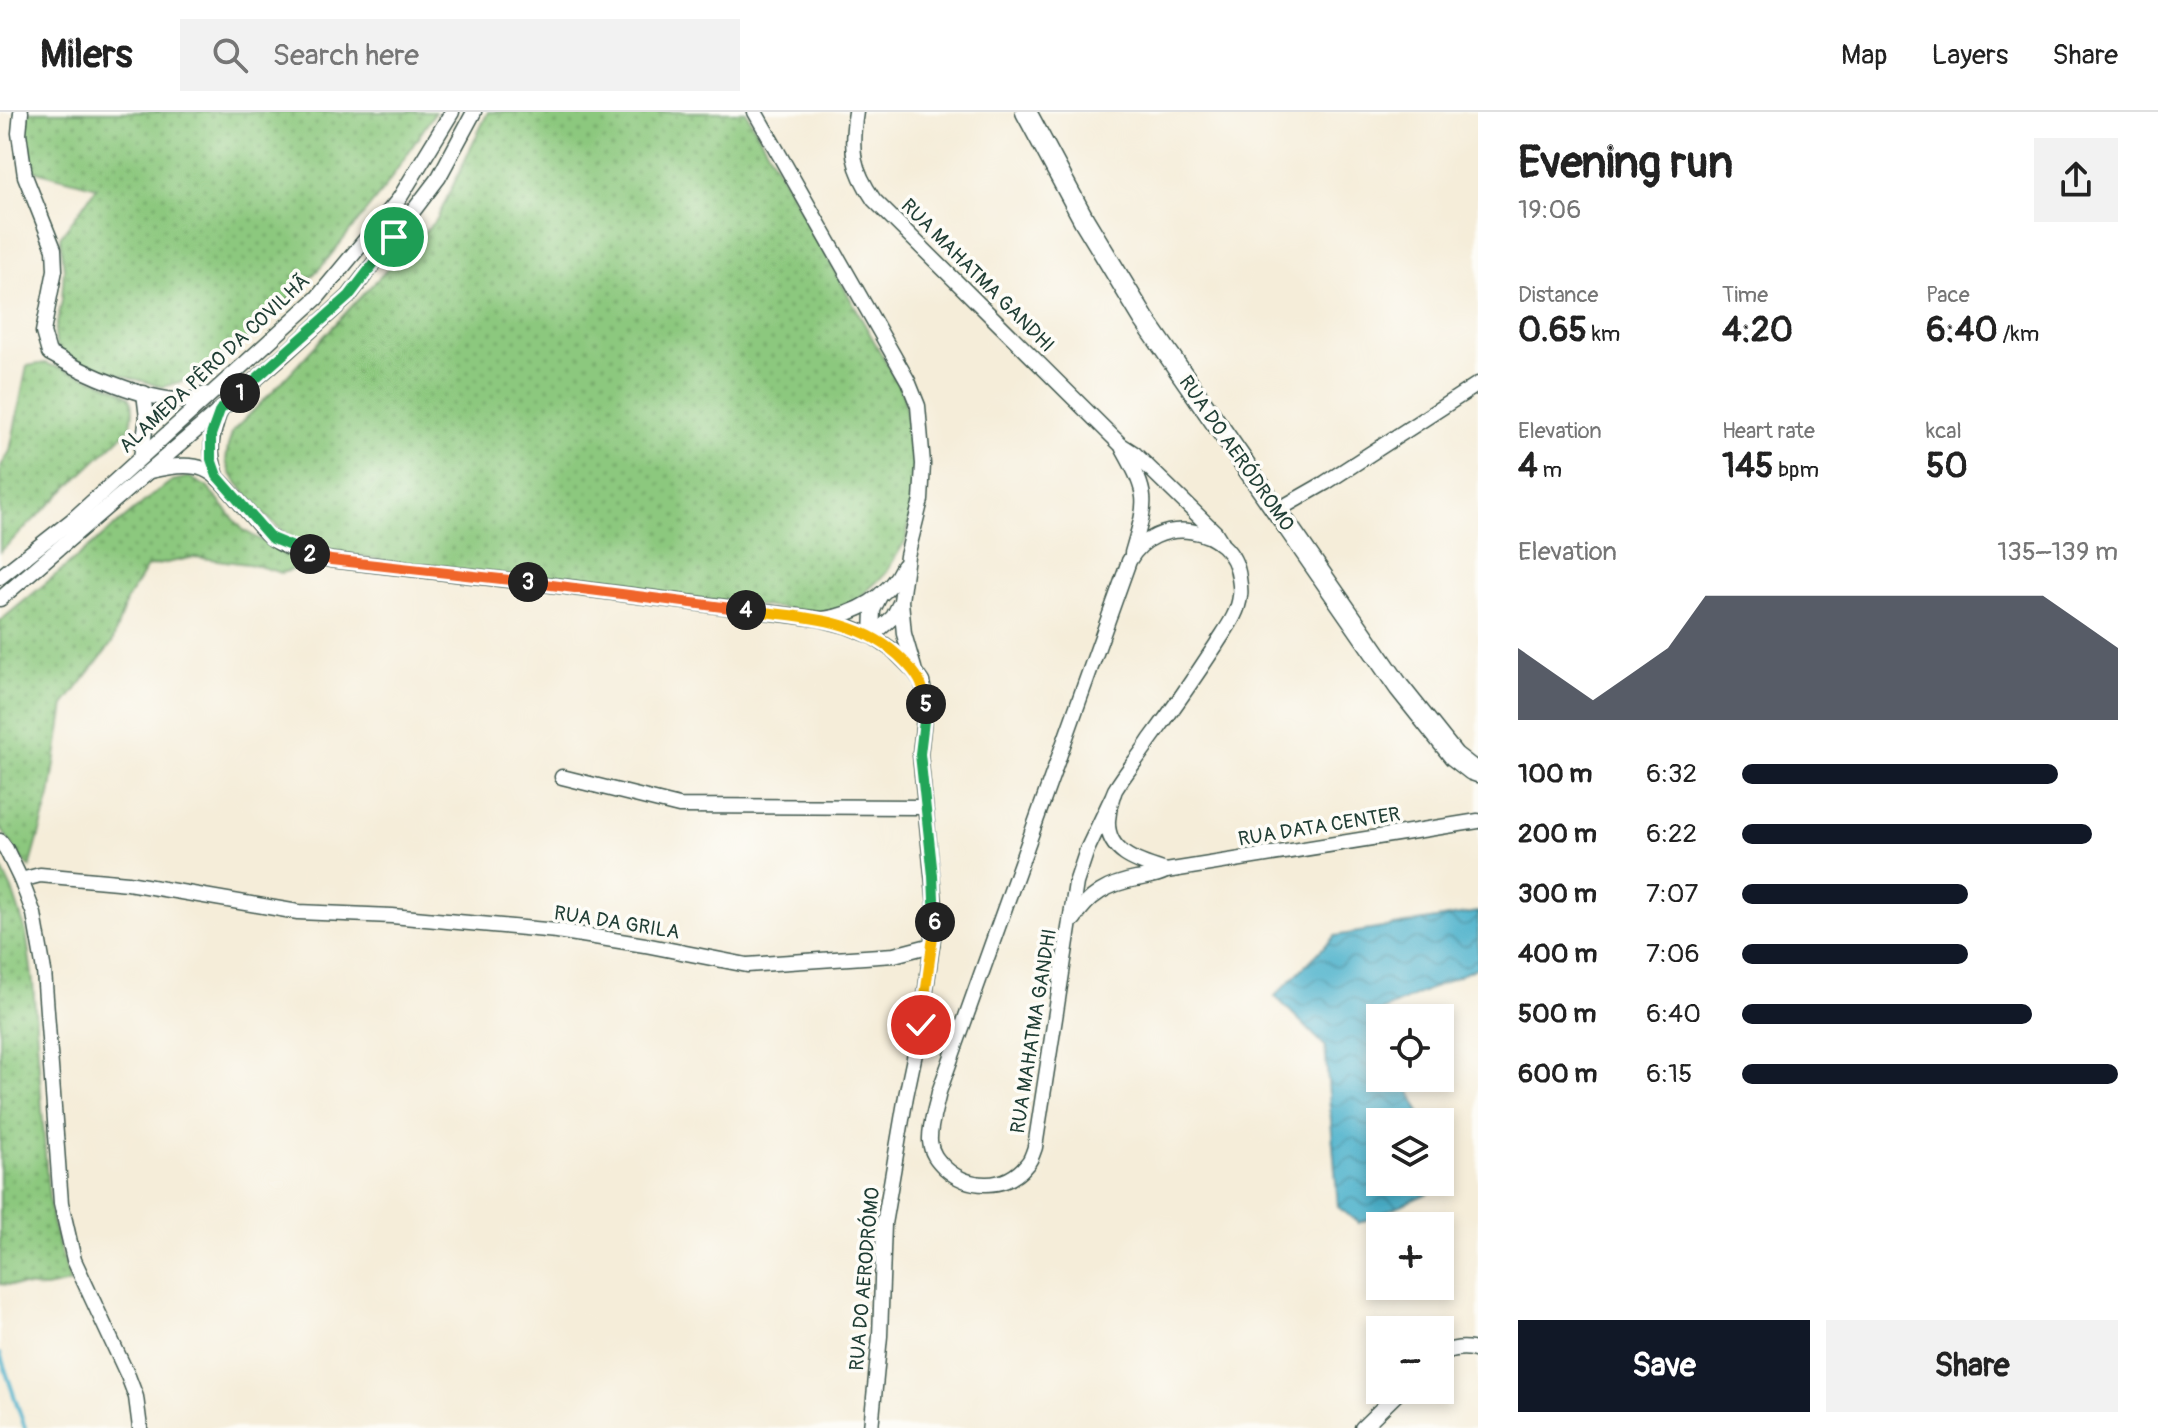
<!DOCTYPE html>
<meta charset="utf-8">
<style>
body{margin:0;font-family:Pangolin,sans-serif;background:#f2f2f2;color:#222;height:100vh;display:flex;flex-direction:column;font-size:30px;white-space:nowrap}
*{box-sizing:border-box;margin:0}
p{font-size:26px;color:#767676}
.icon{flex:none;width:44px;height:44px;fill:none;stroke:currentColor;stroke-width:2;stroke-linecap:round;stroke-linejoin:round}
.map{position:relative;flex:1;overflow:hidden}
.side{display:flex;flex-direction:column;background:#fff;width:680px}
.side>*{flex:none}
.fabs{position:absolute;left:1366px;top:892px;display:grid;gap:16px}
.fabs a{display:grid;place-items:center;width:88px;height:88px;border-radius:0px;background:#fff;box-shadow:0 4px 12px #0003;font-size:40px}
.pin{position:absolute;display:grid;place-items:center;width:68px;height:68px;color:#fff;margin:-34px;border:4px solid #fff;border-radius:50%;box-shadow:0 2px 8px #0007}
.km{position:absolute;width:40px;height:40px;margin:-20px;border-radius:50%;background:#222;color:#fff;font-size:22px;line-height:40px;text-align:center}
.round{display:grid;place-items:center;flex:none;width:84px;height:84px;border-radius:0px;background:#f2f2f2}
.head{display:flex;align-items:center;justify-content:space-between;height:136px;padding:0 40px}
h1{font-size:44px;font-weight:700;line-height:60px}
.stats{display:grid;grid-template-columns:repeat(3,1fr);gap:12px;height:136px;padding:8px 40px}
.stats div{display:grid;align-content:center}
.stats b{font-size:34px;font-weight:700}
.stats small{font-size:22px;font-weight:400}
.stats p{font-size:22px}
.chart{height:224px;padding:16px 40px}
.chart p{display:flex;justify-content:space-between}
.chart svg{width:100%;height:144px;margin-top:8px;fill:#111827;opacity:.7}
.button{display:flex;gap:16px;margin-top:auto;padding:16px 40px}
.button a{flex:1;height:92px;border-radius:0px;background:#111827;color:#fff;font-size:32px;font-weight:700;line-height:92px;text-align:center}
.button a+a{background:#f2f2f2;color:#222}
ul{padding:0 40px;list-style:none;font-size:26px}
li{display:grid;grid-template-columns:128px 96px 1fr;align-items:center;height:60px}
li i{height:20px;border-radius:10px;background:#111827}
header{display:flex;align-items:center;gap:48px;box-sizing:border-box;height:112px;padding:0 40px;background:#fff;border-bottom:2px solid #e0e0e0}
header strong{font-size:38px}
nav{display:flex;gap:44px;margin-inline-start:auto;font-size:28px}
.search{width:560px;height:72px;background:#f2f2f2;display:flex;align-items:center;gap:20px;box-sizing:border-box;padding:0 28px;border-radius:0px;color:#767676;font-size:30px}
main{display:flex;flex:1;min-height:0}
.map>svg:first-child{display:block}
.grass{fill:url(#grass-dots);stroke:#568259;stroke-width:2}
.water{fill:url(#water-waves);stroke:#367780;stroke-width:2}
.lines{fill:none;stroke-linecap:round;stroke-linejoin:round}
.stream{stroke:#4cb1cb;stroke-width:4}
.street-casing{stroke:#3f574d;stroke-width:17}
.secondary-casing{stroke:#3f574d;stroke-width:23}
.street{stroke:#fff;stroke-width:14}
.secondary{stroke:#fff;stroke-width:20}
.split-1-casing{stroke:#fff;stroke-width:16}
.split-2-casing{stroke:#fff;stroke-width:16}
.split-3-casing{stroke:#fff;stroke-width:16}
.split-4-casing{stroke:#fff;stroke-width:16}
.split-5-casing{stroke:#fff;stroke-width:16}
.split-6-casing{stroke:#fff;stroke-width:16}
.split-7-casing{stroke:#fff;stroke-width:16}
.split-1{stroke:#22a559;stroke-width:10}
.split-2{stroke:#22a559;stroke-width:10}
.split-3{stroke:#f0652b;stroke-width:10}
.split-4{stroke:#f0652b;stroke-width:10}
.split-5{stroke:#f5b400;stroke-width:10}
.split-6{stroke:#22a559;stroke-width:10}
.split-7{stroke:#f5b400;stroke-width:10}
.labels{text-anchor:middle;stroke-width:7;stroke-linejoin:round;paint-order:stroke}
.street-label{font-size:20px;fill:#1f3d34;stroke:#fdfcf7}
</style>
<header>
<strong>Milers</strong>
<div class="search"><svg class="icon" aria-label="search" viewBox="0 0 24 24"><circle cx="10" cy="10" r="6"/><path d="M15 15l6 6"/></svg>Search here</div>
<nav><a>Map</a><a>Layers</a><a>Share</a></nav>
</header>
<main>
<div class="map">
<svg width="1478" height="1316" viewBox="0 0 1478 1316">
<defs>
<pattern id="grass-dots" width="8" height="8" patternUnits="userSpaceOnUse" patternTransform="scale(2)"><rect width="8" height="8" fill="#8cc87e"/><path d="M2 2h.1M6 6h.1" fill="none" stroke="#72a468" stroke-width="1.8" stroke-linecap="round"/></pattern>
<pattern id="water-waves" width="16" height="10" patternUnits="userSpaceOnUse" patternTransform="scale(2)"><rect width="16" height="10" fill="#4cb1cb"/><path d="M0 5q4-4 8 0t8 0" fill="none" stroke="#3f91a6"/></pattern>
</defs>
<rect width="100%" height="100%" fill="#fdfcf7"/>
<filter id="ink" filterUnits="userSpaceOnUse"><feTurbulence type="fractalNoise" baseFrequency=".0125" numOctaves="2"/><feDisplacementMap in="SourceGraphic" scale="16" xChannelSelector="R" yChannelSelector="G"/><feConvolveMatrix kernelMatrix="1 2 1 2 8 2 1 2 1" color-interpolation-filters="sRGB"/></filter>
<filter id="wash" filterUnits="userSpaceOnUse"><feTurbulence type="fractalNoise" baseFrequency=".006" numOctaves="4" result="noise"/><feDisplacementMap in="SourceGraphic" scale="32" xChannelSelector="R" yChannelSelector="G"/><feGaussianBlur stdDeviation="1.8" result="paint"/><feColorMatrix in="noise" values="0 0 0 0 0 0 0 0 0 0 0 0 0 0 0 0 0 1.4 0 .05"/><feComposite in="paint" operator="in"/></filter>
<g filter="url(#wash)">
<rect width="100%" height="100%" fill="#f5edd9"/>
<g class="grass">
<polygon points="27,0 435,0 384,77 322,154 253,222 196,265 163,275 63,246 56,233 55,220 62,188 64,157 60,125 97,75 32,58 26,20"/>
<polygon points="488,0 746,0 903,281 917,364 906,428 885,462 855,490 833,502 421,455 299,433 260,399 230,361 226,349 228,334 233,319 279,273 366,179 437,107"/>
<path d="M45 251C61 257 119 273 129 285 136 294 132 306 130 316L0 440V356L10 339 27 254Z"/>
<polygon points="189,365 207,375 243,418 306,454 281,461 255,453 195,445 147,455 126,489 112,531 64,593 50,684 30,756 19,744 0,715 0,509 150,385 172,369"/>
<polygon points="0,753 13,780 26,820 33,871 47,1067 52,1110 70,1171 45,1176 0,1172"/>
</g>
<polygon class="water" points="1478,800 1478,855 1375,902 1380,914 1380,966 1404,966 1424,1010 1380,1010 1380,1070 1440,1070 1440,1045 1452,1071 1359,1111 1338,1095 1325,934 1275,884 1335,824"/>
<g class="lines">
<polyline class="stream" points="0,1242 25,1316"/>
</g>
</g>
<g filter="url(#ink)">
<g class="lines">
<defs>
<g id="street">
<path d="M21 0 19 21 25 64 54 137 55 158 43 220 49 241C84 261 147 290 187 288 194 287 199 285 205 282"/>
<polyline points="755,0 908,269 918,294 923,352 921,388 907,444 901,489 904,522 914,556"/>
<path d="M856 0C850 38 852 56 874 88L1121 333 1135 342 1215 420 1220 428"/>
<path d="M1123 337C1150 385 1147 389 1132 441"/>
<polyline points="141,345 147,306 144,281"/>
<path d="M217 364C208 338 211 325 220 299"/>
<polyline points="1276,399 1325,371 1478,272"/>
<polyline points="0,465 71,409 317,186 399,87 452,0"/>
<polyline points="0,487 285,242 349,184 439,65 474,0"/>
<path d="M824 507C856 502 889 485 903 454"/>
<polyline points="872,524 893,505 900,491"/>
<polyline points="872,524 873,498 881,482"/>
<polyline points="562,665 679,694 925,695"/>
<path d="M1114 681 1087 738 1076 771 1035 1035C1033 1041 1031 1048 1027 1052 1006 1079 968 1077 945 1056 937 1048 931 1041 930 1029 929 1013 936 996 939 980L1129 449C1154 402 1233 411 1239 466 1240 472 1241 479 1240 484 1238 503 1225 518 1216 533 1195 565 1173 597 1150 628 1139 645 1125 661 1115 678 1111 686 1109 699 1108 708 1106 742 1140 751 1166 759"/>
<polyline points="0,729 6,737 21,768 34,802 44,859 61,1091 74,1148 128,1264 136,1285 140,1316"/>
<path d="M21 768 40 763 128 771 298 800 392 804 557 819 645 833 747 853 894 843 932 833 935 813V792L920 642 926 589 922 570 915 560 894 539 872 524 847 514 820 507 544 472 331 448C311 443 290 439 273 427 265 422 258 412 252 405 214 362 212 344 150 359"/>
<path d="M1074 807C1089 783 1108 772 1136 767 1146 765 1157 764 1166 759L1478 709"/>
<path d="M1440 1243C1451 1236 1466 1234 1478 1239"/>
<polyline points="871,1316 880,1224 884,1112 906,984 921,913 932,833"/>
<polyline points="1362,1316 1401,1278"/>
</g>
<polyline id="secondary" points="1026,0 1084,108 1144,207 1399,575 1454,644 1472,658 1478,660"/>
</defs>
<use href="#street" class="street-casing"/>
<use href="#secondary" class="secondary-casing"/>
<use href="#street" class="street"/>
<use href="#secondary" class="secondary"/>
</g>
</g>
<g class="lines" filter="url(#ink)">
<defs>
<polyline id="split-1" points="240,281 349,184 394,125"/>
<polyline id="split-2" points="240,281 220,298 211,323 211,347 217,364 271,426 310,442"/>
<polyline id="split-3" points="310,442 331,448 528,470"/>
<polyline id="split-4" points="528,470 746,498"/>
<path id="split-5" d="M746 498C801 505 863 506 904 549 917 562 924 572 926 592"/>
<polyline id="split-6" points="926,592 920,642 933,764 935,810"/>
<polyline id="split-7" points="921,913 935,810"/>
</defs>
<use href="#split-1" class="split-1-casing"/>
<use href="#split-2" class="split-2-casing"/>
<use href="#split-3" class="split-3-casing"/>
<use href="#split-4" class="split-4-casing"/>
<use href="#split-5" class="split-5-casing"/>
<use href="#split-6" class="split-6-casing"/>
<use href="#split-7" class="split-7-casing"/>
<use href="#split-1" class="split-1"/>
<use href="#split-2" class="split-2"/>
<use href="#split-3" class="split-3"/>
<use href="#split-4" class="split-4"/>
<use href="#split-5" class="split-5"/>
<use href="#split-6" class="split-6"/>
<use href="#split-7" class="split-7"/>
</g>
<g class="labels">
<g class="street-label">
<text transform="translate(978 163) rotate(45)" y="7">RUA MAHATMA GANDHI</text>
<text transform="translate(214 251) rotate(-43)" y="7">ALAMEDA PÊRO DA COVILHÃ</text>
<text transform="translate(1237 341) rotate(55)" y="7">RUA DO AERÓDROMO</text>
<text transform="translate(1319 714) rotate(-9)" y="7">RUA DATA CENTER</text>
<text transform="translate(617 810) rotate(9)" y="7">RUA DA GRILA</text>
<text transform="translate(1033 919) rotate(-81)" y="7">RUA MAHATMA GANDHI</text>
<text transform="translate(864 1167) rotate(-85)" y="7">RUA DO AERODRÓMO</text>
</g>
</g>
</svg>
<div class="fabs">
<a><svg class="icon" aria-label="locate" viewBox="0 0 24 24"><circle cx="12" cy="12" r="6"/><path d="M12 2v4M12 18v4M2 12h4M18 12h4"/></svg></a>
<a><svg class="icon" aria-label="layers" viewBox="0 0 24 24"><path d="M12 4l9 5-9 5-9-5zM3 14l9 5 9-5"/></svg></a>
<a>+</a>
<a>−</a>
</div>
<div class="pin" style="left:394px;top:125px;background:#1e9e55"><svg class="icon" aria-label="arrive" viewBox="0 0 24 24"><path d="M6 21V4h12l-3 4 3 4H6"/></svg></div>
<div class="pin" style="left:921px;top:913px;background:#d93025"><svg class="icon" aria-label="check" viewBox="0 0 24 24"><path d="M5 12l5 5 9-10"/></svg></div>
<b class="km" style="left:240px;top:281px">1</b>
<b class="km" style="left:310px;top:442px">2</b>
<b class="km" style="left:528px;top:470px">3</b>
<b class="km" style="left:746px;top:498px">4</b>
<b class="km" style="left:926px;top:592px">5</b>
<b class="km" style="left:935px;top:810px">6</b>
</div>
<section class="side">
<div class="head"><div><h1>Evening run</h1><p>19:06</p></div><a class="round"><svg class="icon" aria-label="share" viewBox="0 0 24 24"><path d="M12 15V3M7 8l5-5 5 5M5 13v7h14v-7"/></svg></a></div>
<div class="stats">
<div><p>Distance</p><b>0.65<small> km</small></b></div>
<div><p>Time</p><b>4:20</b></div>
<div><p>Pace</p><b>6:40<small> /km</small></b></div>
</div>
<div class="stats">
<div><p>Elevation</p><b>4<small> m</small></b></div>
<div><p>Heart rate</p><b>145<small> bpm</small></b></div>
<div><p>kcal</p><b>50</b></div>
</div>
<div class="chart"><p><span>Elevation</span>135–139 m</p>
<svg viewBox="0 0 160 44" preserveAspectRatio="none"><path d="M0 44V22L10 30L20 38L30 30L40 22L50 6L60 6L70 6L80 6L90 6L100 6L110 6L120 6L130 6L140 6L150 14L160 22V44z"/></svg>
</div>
<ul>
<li><b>100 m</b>6:32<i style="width:84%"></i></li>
<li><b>200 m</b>6:22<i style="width:93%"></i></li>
<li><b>300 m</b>7:07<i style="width:60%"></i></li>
<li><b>400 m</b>7:06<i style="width:60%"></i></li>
<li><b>500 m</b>6:40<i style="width:77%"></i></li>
<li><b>600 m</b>6:15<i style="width:100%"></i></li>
</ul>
<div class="button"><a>Save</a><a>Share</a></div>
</section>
</main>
